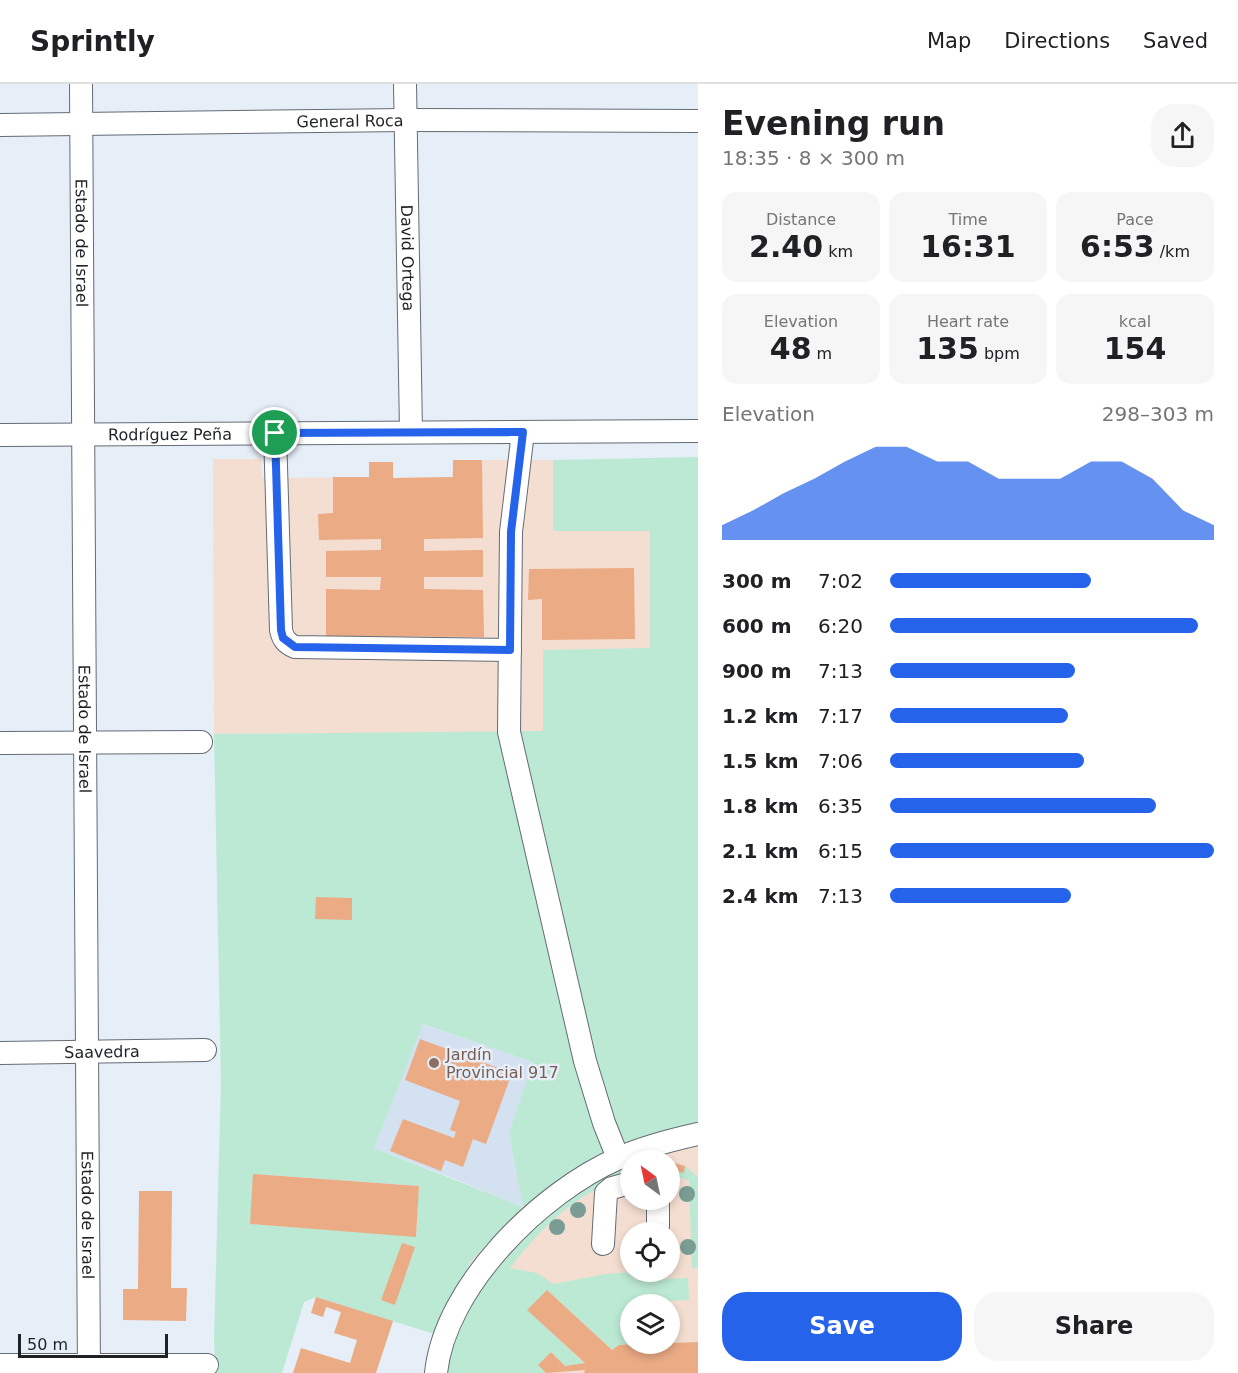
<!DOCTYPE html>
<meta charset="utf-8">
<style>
body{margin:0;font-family:"DejaVu Sans",sans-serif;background:#f6f6f6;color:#202124;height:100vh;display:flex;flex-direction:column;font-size:22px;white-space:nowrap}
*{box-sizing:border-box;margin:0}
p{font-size:20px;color:#757577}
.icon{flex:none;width:33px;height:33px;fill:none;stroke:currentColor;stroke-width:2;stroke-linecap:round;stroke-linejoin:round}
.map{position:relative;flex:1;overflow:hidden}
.sheet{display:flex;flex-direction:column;background:#fff;width:540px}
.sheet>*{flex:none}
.needle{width:39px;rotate:327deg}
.controls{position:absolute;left:620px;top:1066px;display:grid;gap:12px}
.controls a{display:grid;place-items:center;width:60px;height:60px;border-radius:50%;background:#fff;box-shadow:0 3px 9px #0003;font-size:30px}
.scale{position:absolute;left:18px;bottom:15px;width:150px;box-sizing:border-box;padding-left:6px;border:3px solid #1f2225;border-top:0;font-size:16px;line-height:21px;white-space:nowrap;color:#1f2225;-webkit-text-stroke:4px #e6eef8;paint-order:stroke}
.pin{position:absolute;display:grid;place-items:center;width:51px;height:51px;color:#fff;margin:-26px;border:3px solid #fff;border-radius:50%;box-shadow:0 2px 6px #0007}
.round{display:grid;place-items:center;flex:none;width:63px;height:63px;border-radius:24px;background:#f6f6f6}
.head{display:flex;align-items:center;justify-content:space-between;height:102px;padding:0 24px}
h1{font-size:33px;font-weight:700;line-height:45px}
.metrics{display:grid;grid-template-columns:repeat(3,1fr);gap:9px;height:102px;padding:6px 24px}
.metrics div{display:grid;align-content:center;border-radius:15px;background:#f6f6f6;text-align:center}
.metrics b{font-size:30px;font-weight:700}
.metrics small{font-size:16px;font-weight:400}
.metrics p{font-size:16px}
.chart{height:168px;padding:12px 24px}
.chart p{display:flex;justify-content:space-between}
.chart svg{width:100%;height:108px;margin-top:6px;fill:#2563eb;opacity:.7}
.cta{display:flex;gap:12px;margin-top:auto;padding:12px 24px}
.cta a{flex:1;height:69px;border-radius:24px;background:#2563eb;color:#fff;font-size:24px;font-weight:700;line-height:69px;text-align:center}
.cta a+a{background:#f6f6f6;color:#202124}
ul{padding:0 24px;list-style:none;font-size:20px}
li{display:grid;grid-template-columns:96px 72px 1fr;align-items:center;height:45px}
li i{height:15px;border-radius:8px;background:#2563eb}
header{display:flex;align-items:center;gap:36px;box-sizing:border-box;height:84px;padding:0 30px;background:#fff;border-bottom:2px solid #e0e0e0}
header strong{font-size:28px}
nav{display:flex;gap:33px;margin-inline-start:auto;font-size:21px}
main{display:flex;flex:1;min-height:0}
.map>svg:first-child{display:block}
.built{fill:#d4e1f1}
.industrial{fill:#f4ded1;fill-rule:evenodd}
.green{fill:#bce9d3;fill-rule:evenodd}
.building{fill:#ebab85}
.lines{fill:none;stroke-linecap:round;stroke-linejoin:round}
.minor-casing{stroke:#646b74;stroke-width:24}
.minor{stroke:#fff;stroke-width:22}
.tree{fill:#799d94}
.route-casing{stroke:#fff;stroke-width:12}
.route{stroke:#2563eb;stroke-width:8}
.education-dot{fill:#8d6e63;stroke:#e6eef8;stroke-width:2}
.labels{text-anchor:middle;stroke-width:5;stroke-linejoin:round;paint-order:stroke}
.street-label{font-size:16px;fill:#1f2225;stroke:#e6eef8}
.education-label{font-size:16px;fill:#785e54;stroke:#e6eef8;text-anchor:start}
</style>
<header>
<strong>Sprintly</strong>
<nav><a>Map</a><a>Directions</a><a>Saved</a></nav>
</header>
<main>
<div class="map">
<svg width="698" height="1289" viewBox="0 0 698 1289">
<rect width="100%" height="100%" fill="#e6eef8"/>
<polygon class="built" points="422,940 534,978 509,1049 523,1123 450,1093 374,1064"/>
<g class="industrial">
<polygon points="213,375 261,375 262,394 369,393 369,378 393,378 393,394 452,393 453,376 553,376 553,447 650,447 650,565 544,566 543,648 214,650"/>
<path d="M698 978V1289H425L428 1269 442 1231 472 1176 523 1123 509 1049ZM630 1077H669V1116H630ZM630 1149H669V1188H630ZM630 1221H669V1260H630Z"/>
</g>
<g class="green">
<path d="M698 373V1043L625 1060 621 1056 604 1066 599 1073 558 1097 523 1123 502 1144 472 1176 442 1231 434 1250 316 1213 304 1218 282 1289H216L214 1258 221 997 214 650 543 647V566L650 564V447H553V376ZM423 940 533 978 509 1049 523 1123 374 1064ZM254 1090 419 1102 416 1152 251 1140Z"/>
<path d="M630 1079V1093C619 1097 606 1101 595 1106 561 1124 533 1154 510 1184L537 1189 553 1200 606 1190 633 1188 635 1196 688 1194 689 1216 670 1217V1235L669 1221H661V1217L631 1219 630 1260H633L619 1261 612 1266 547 1206 528 1226 585 1280 565 1282 551 1268 538 1281 546 1289H445L459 1239 490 1192 515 1163 539 1137 566 1115Z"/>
<polygon points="685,1082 698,1093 698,1183 692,1184 689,1097 672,1090 673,1086 683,1088"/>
</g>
<g class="building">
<polygon points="453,376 482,376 483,454 424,455 424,467 483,466 483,493 424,493 424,505 483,506 484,553 326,552 326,505 380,506 381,493 326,493 326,467 381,466 381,455 319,456 318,430 333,429 333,393 369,393 369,378 393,378 393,394 453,393"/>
<polygon points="634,484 635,555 542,556 542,515 528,516 529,485"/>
<polygon points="316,813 352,814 352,836 315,835"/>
<polygon points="420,955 512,989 486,1060 473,1055 463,1083 445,1076 441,1087 390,1067 403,1035 454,1054 456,1048 450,1046 460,1017 405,996"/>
<polygon points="675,1079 685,1082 684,1089 673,1086"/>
<polygon points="253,1090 419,1102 416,1153 250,1140"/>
<polygon points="139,1107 172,1107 171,1204 187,1204 186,1237 123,1236 123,1205 138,1205"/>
<polygon points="402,1159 415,1163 395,1221 381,1216"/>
<polygon points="547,1206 612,1266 619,1261 698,1258 698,1289 584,1289 585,1286 546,1289 538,1281 551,1268 565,1282 585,1279 527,1226"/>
<polygon points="316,1213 393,1237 376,1289 293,1289 301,1264 350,1279 357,1256 334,1249 341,1228 326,1223 323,1233 311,1229"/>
<polygon points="661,1217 661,1221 631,1221 630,1219"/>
</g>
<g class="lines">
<defs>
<g id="minor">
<path id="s1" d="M81 0 89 1289"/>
<path id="s2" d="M405 0 411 348"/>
<path id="s3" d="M0 41 405 36 698 37"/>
<polyline points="523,348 511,448 509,648 585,977 604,1039 618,1074"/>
<path d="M275 349 281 546C283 555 286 559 295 563L510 566"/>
<path id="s4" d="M0 351 698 347"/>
<polyline points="0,659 201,658"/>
<path id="s5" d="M0 969 205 966"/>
<polyline points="658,1116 658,1142"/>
<polyline points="603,1160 606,1109 612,1104 630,1099"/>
<polyline points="0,1281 207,1281"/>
<path d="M436 1289C445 1202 541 1108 619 1074 644 1063 671 1056 698 1050"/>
</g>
</defs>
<use href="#minor" class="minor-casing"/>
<use href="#minor" class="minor"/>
</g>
<g class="tree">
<circle cx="687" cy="1110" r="8"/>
<circle cx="578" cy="1126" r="8"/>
<circle cx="557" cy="1143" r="8"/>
<circle cx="688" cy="1163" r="8"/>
</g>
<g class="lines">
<defs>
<polygon id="route" points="523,348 511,448 510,566 295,563 283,554 281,546 275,349"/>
</defs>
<use href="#route" class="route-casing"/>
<use href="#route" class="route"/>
</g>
<circle class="education-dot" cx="434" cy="979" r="6"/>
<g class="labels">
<g class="street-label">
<text dy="6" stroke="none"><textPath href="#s3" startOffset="350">General Roca</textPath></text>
<text dy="6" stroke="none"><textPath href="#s1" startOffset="159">Estado de Israel</textPath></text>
<text dy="6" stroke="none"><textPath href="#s2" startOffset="174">David Ortega</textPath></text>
<text dy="6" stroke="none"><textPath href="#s4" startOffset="170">Rodríguez Peña</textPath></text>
<text dy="6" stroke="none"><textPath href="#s1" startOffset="645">Estado de Israel</textPath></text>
<text dy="6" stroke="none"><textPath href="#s5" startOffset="102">Saavedra</textPath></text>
<text dy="6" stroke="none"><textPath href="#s1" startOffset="1131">Estado de Israel</textPath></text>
</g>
<g class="education-label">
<text x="446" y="976">Jardín<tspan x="446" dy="18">Provincial 917</tspan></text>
</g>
</g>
</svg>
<div class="controls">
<a><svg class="needle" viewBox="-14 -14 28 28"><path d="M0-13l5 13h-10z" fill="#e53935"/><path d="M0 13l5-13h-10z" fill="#757577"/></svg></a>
<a><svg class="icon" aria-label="locate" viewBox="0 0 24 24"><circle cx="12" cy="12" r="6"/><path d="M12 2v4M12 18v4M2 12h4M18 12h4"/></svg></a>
<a><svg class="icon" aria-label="layers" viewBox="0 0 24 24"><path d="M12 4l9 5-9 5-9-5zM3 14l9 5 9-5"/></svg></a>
</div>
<div class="scale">50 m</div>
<div class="pin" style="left:275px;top:349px;background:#1e9e55"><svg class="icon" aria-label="arrive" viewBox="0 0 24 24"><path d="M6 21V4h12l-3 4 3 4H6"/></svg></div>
</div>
<section class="sheet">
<div class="head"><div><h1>Evening run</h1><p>18:35 · 8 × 300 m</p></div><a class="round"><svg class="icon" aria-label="share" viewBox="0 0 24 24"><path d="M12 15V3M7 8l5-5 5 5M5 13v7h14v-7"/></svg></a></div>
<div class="metrics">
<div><p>Distance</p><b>2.40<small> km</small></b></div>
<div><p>Time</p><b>16:31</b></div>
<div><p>Pace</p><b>6:53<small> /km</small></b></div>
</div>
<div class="metrics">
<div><p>Elevation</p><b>48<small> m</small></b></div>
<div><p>Heart rate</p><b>135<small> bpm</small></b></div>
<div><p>kcal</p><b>154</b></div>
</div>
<div class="chart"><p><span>Elevation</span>298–303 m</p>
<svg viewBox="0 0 160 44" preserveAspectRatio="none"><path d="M0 44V38L10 32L20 25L30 19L40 12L50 6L60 6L70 12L80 12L90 19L100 19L110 19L120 12L130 12L140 19L150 32L160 38V44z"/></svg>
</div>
<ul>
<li><b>300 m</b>7:02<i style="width:62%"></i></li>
<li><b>600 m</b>6:20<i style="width:95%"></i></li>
<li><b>900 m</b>7:13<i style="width:57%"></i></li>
<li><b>1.2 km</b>7:17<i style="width:55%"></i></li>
<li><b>1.5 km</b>7:06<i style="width:60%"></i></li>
<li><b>1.8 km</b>6:35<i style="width:82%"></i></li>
<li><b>2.1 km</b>6:15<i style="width:100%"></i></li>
<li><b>2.4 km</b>7:13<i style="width:56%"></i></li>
</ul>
<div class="cta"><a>Save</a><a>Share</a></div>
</section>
</main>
